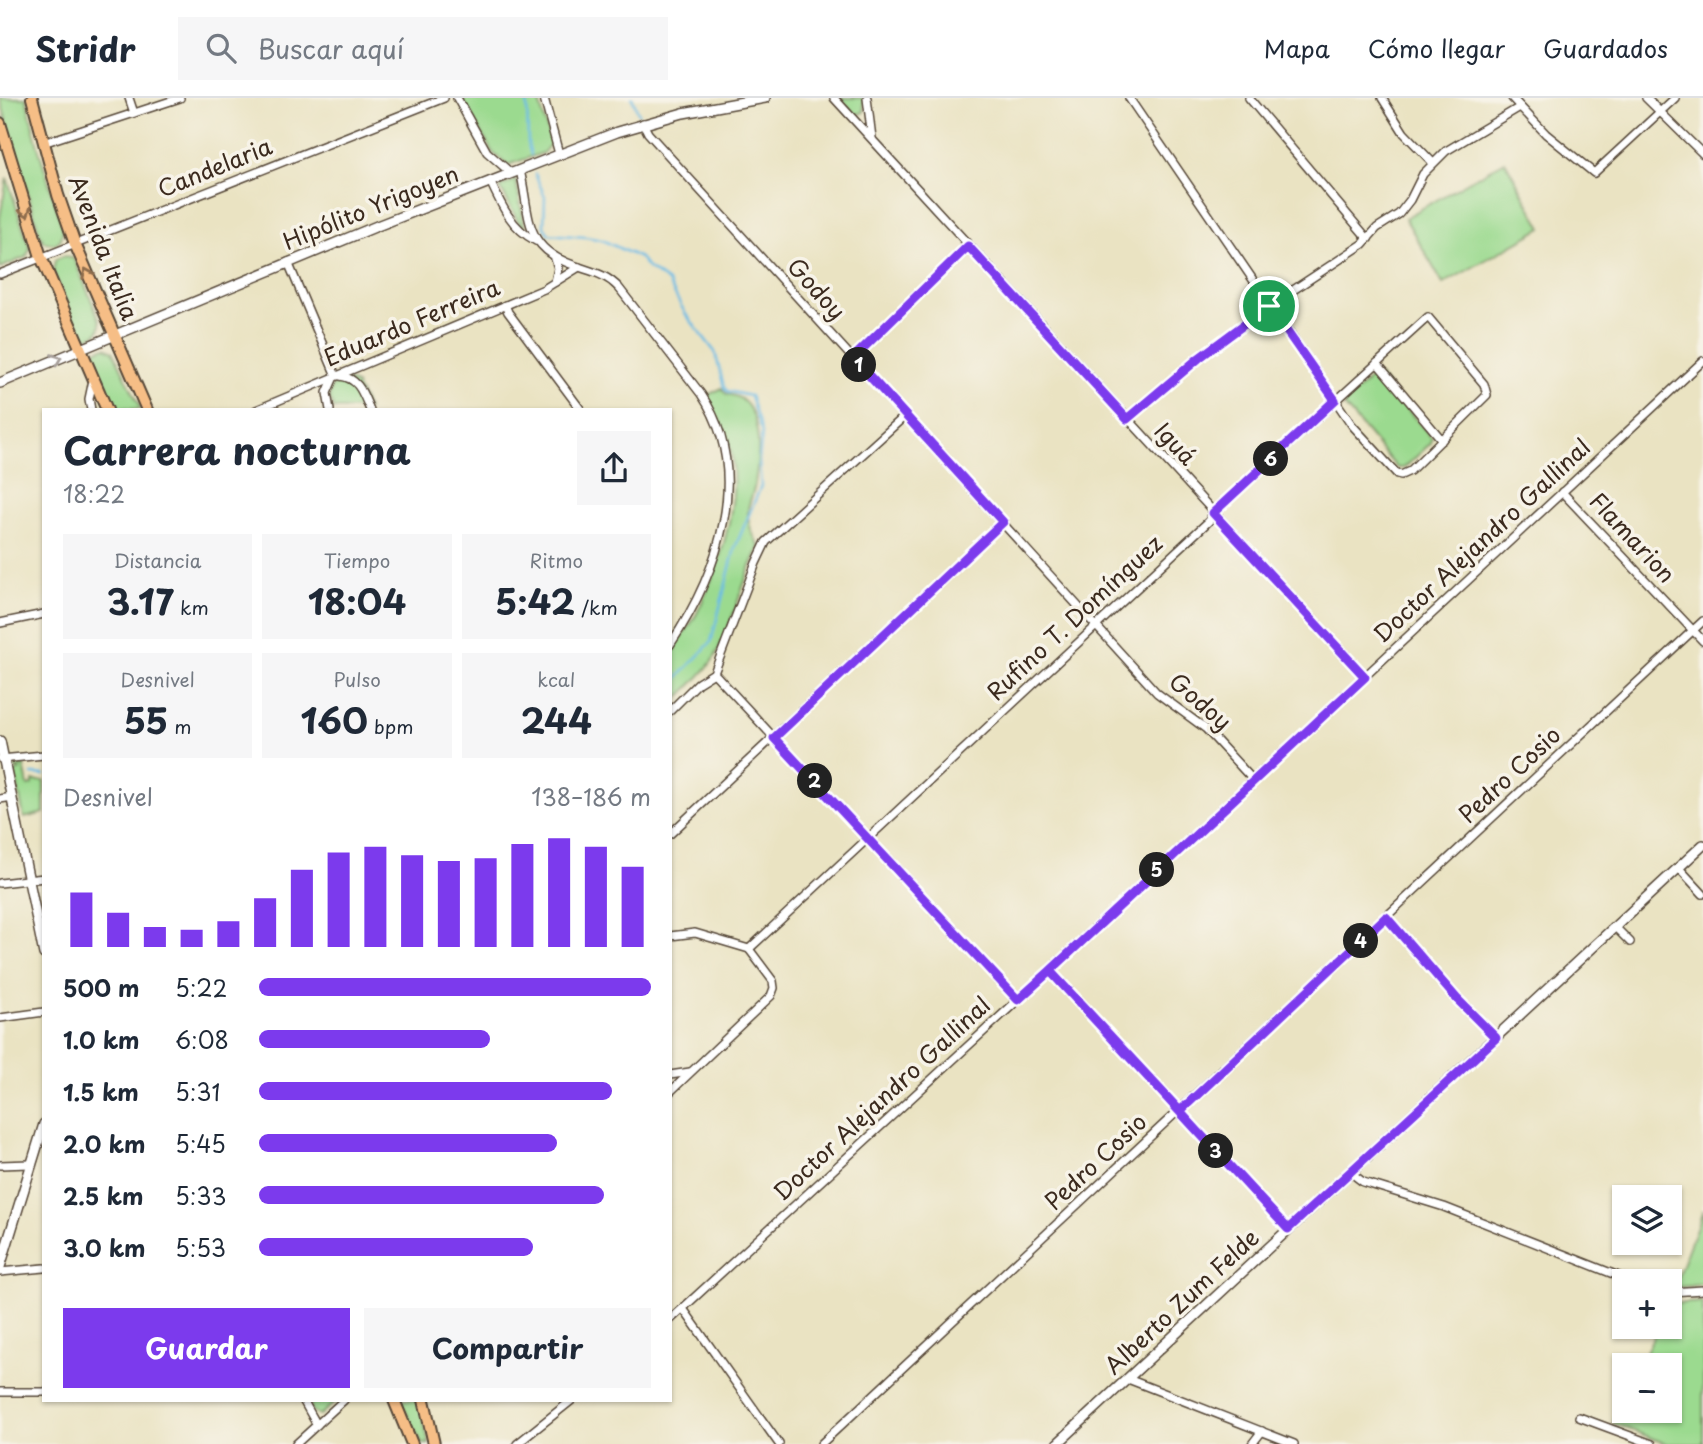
<!DOCTYPE html>
<html lang="es">
<meta charset="utf-8">
<style>
body{margin:0;font-family:"Playpen Sans",sans-serif;background:#f6f6f7;color:#1f2937;height:100vh;display:flex;flex-direction:column;font-size:26px;white-space:nowrap}
*{box-sizing:border-box;margin:0}
p{font-size:23px;color:#747a83}
.icon{flex:none;width:38px;height:38px;fill:none;stroke:currentColor;stroke-width:2;stroke-linecap:round;stroke-linejoin:round}
.map{position:relative;flex:1;overflow:hidden}
.side{position:absolute;left:42px;top:310px;width:630px;height:994px;display:flex;flex-direction:column;background:#fff;border-radius:0px;box-shadow:0 2px 5px #0004}
.side>*{flex:none}
.fabs{position:absolute;left:1612px;top:1087px;display:grid;gap:14px}
.fabs a{display:grid;place-items:center;width:70px;height:70px;border-radius:0px;background:#fff;box-shadow:0 2px 5px #0004;font-size:35px}
.pin{position:absolute;display:grid;place-items:center;width:60px;height:60px;color:#fff;margin:-30px;border:4px solid #fff;border-radius:50%;box-shadow:0 2px 7px #0007}
.km{position:absolute;width:35px;height:35px;margin:-18px;border-radius:50%;background:#222;color:#fff;font-size:19px;line-height:35px;text-align:center}
.round{display:grid;place-items:center;flex:none;width:74px;height:74px;border-radius:0px;background:#f6f6f7}
.summary{display:flex;align-items:center;justify-content:space-between;height:119px;padding:0 21px}
h1{font-size:38px;font-weight:700;line-height:52px}
.figures{display:grid;grid-template-columns:repeat(3,1fr);gap:10px;height:119px;padding:7px 21px}
.figures div{display:grid;align-content:center;border-radius:0px;background:#f6f6f7;text-align:center}
.figures b{font-size:35px;font-weight:700}
.figures small{font-size:19px;font-weight:400}
.figures p{font-size:19px}
.chart{height:196px;padding:14px 21px}
.chart p{display:flex;justify-content:space-between}
.chart svg{width:100%;height:126px;margin-top:7px;stroke:#7c3aed;stroke-width:6}
.primary-button{display:flex;gap:14px;margin-top:auto;padding:14px 21px}
.primary-button a{flex:1;height:80px;border-radius:0px;background:#7c3aed;color:#fff;font-size:28px;font-weight:700;line-height:80px;text-align:center}
.primary-button a+a{background:#f6f6f7;color:#1f2937}
ul{padding:0 21px;list-style:none;font-size:23px}
li{display:grid;grid-template-columns:112px 84px 1fr;align-items:center;height:52px}
li i{height:18px;border-radius:9px;background:#7c3aed}
header{display:flex;align-items:center;gap:42px;box-sizing:border-box;height:98px;padding:0 35px;background:#fff;border-bottom:2px solid #e0e1e3}
header strong{font-size:33px}
nav{display:flex;gap:38px;margin-inline-start:auto;font-size:24px}
.search{width:490px;height:63px;background:#f6f6f7;display:flex;align-items:center;gap:18px;box-sizing:border-box;padding:0 24px;border-radius:0px;color:#747a83;font-size:26px}
.map>svg:first-child{display:block}
.green{fill:#9bda8f;stroke:#6b8256;stroke-width:2}
.lines{fill:none;stroke-linecap:round;stroke-linejoin:round}
.stream{stroke:#69bbe5;stroke-width:2.5}
.minor-casing{stroke:#554637;stroke-width:10}
.tertiary-casing{stroke:#554637;stroke-width:12}
.primary-casing{stroke:#554637;stroke-width:14}
.minor{stroke:#fff;stroke-width:7}
.tertiary{stroke:#fff;stroke-width:9}
.primary{stroke:#f6be86;stroke-width:10}
.oneway{stroke:#8f6d4d}
.oneway2{stroke:#a79f9a}
.route-casing{stroke:#fff;stroke-width:14}
.route{stroke:#7c3aed;stroke-width:9}
.labels{text-anchor:middle;stroke-width:7;stroke-linejoin:round;paint-order:stroke}
.street-label{font-size:23px;fill:#3b2a1e;stroke:#f7f3e8}
</style>
<header>
<strong>Stridr</strong>
<div class="search"><svg class="icon" aria-label="search" viewBox="0 0 24 24"><circle cx="10" cy="10" r="6"/><path d="M15 15l6 6"/></svg>Buscar aquí</div>
<nav><a>Mapa</a><a>Cómo llegar</a><a>Guardados</a></nav>
</header>
<div class="map">
<svg width="1703" height="1346" viewBox="0 0 1703 1346">
<rect width="100%" height="100%" fill="#f7f3e8"/>
<filter id="ink" filterUnits="userSpaceOnUse"><feTurbulence type="fractalNoise" baseFrequency=".0143" numOctaves="2"/><feDisplacementMap in="SourceGraphic" scale="14" xChannelSelector="R" yChannelSelector="G"/><feConvolveMatrix kernelMatrix="1 2 1 2 8 2 1 2 1" color-interpolation-filters="sRGB"/></filter>
<filter id="wash" filterUnits="userSpaceOnUse"><feTurbulence type="fractalNoise" baseFrequency=".00686" numOctaves="4" result="noise"/><feDisplacementMap in="SourceGraphic" scale="28" xChannelSelector="R" yChannelSelector="G"/><feGaussianBlur stdDeviation="1.57" result="paint"/><feColorMatrix in="noise" values="0 0 0 0 0 0 0 0 0 0 0 0 0 0 0 0 0 1.4 0 .05"/><feComposite in="paint" operator="in"/></filter>
<g filter="url(#wash)">
<rect width="100%" height="100%" fill="#eae3c2"/>
<g class="green">
<polygon points="0,0 26,0 38,49 63,131 61,141 55,146 44,144 40,137"/>
<polygon points="461,0 538,0 551,45 543,55 508,67 493,55"/>
<polygon points="840,0 863,0 864,14 856,17"/>
<polygon points="1505,63 1542,130 1443,186 1405,120"/>
<polygon points="7,80 30,151 26,159 0,170 0,119"/>
<polygon points="515,82 516,83 525,130 520,127 500,89"/>
<path d="M63 158 71 159 75 163 100 223C101 232 97 238 87 239L78 233 53 174 55 162Z"/>
<polygon points="106,249 113,253 141,311 114,311 92,261 96,252"/>
<polygon points="1374,277 1379,278 1432,340 1431,345 1404,370 1397,370 1345,309 1345,304"/>
<polygon points="350,283 356,287 368,311 334,311 329,300 332,288 340,284"/>
<path d="M722 290 725 295C730 297 737 298 741 301 763 317 759 362 755 385 754 394 749 403 748 412 747 426 753 437 760 449 741 484 734 525 714 560 706 574 682 596 670 608 670 593 667 573 670 559 672 551 693 525 698 513 722 464 746 390 726 336 721 323 713 310 706 298Z"/>
<polygon points="24,667 28,688 33,687 33,683 44,683 44,715 24,720 15,674 20,671 13,669"/>
<polygon points="1703,1112 1703,1186 1673,1190 1675,1185"/>
<polygon points="1703,1204 1703,1346 1667,1346 1613,1325 1624,1301 1624,1312 1670,1312 1670,1267 1640,1267 1658,1229 1670,1228 1670,1206"/>
<polygon points="311,1302 338,1302 320,1317 311,1312"/>
<polygon points="400,1302 419,1302 429,1346 422,1346"/>
</g>
<g class="lines">
<g class="stream">
<polyline points="527,0 528,46 531,57"/>
<polyline points="632,0 639,16"/>
<polyline points="535,76 545,99 544,129 549,136 586,139 602,142 640,160 648,170 668,184 685,215 715,254 724,289 727,293 750,298 762,335 759,362 761,388 735,450 711,544 670,588"/>
<polyline points="32,676 44,677"/>
</g>
</g>
</g>
<g filter="url(#ink)">
<g class="lines">
<defs>
<g id="minor">
<polyline points="129,0 134,15"/>
<polyline points="457,0 487,54 511,75"/>
<polyline points="544,0 559,56"/>
<polyline points="834,0 1365,579"/>
<polyline points="867,0 872,40"/>
<polyline points="1249,0 1368,141"/>
<polyline points="1382,0 1404,35 1433,65"/>
<polyline points="1512,0 1546,36 1594,75 1675,0"/>
<polyline points="1646,0 1703,56"/>
<polyline points="643,25 648,35 1157,595 1206,631 1253,682"/>
<polyline points="43,45 180,0"/>
<path d="M520 72C531 119 522 150 576 168 593 174 606 176 619 190L701 296C754 375 718 475 670 547"/>
<path d="M490 83C501 107 512 131 536 143"/>
<polyline points="288,164 336,278"/>
<polyline points="0,176 444,0"/>
<polyline points="555,184 558,170 555,161"/>
<polyline points="505,207 508,214 581,312"/>
<polyline points="853,260 968,148"/>
<polyline points="1377,265 1442,342"/>
<path d="M340 278C359 280 363 296 370 312"/>
<polyline points="91,312 89,301 93,282"/>
<polyline points="256,312 544,191 579,169"/>
<polyline points="330,312 327,295 333,281"/>
<polyline points="1127,321 1199,260 1269,208 1363,146 1377,130 1399,116 1410,102 1423,76 1446,53 1520,9"/>
<polyline points="1562,394 1703,543"/>
<polyline points="0,525 44,516"/>
<polyline points="714,575 1018,902"/>
<polyline points="670,613 698,585 714,575 756,465 766,444 906,317"/>
<polyline points="1,661 44,657"/>
<polyline points="0,701 12,699"/>
<polyline points="670,736 1003,424"/>
<polyline points="1679,770 1703,796"/>
<polyline points="0,785 44,780"/>
<polyline points="1386,819 1457,901 1496,940"/>
<polyline points="1615,829 1630,844"/>
<polyline points="670,838 695,835 749,851 773,883 774,890 771,898 670,994"/>
<polyline points="749,851 1209,423 1213,415 1428,219 1484,286 1487,297 1410,373 1401,377 1397,376 1352,327 1335,302 1129,0"/>
<polyline points="1050,873 1288,1131"/>
<polyline points="0,920 44,914"/>
<polyline points="670,977 690,974"/>
<polyline points="0,1067 30,1066"/>
<polyline points="1350,1074 1363,1084 1444,1109 1631,1183"/>
<polyline points="0,1174 44,1170"/>
<polyline points="1670,1194 1703,1192"/>
<polyline points="684,1212 779,1346"/>
<polyline points="670,1222 1018,902 1703,263"/>
<polyline points="1128,1281 1294,1346"/>
<polyline points="0,1294 44,1294"/>
<polyline points="303,1302 317,1327"/>
<polyline points="1579,1319 1652,1346"/>
<polyline points="296,1346 344,1302"/>
<polyline points="517,1346 572,1302"/>
<polyline points="821,1346 1703,523"/>
<polyline points="1252,1346 1262,1333"/>
</g>
<g id="tertiary">
<polyline points="0,285 377,128 617,34 683,15 765,0"/>
<polyline points="0,643 44,856"/>
<polyline points="0,1169 44,1026"/>
<polyline points="1057,1346 1703,747"/>
</g>
<g id="primary">
<polyline points="32,0 58,97 75,146 147,312"/>
<polyline points="0,25 41,159 107,312"/>
<polyline points="394,1302 412,1346"/>
<polyline points="424,1302 434,1346"/>
</g>
</defs>
<use href="#minor" class="minor-casing"/>
<use href="#tertiary" class="tertiary-casing"/>
<use href="#primary" class="primary-casing"/>
<use href="#minor" class="minor"/>
<use href="#tertiary" class="tertiary"/>
<use href="#primary" class="primary"/>
</g>
<defs><path id="oneway-chevron" d="M-2-3.5L2.5 0L-2 3.5" fill="none" stroke-width="1.6" stroke-linecap="round" stroke-linejoin="round" transform="scale(1.75)"/></defs>
<g class="oneway">
<use href="#oneway-chevron" transform="translate(26 114) rotate(72)"/>
<use href="#oneway-chevron" transform="translate(87 175) rotate(-113)"/>
</g>
<use class="oneway2" href="#oneway-chevron" transform="translate(57 261) rotate(-22)"/>
</g>
<g class="lines" filter="url(#ink)">
<defs>
<polyline id="route" points="1269,208 1199,260 1127,321 968,148 853,260 1003,424 774,640 1018,902 1050,873 1288,1131 1496,940 1457,901 1386,819 1180,1013 1050,873 1365,579 1213,415 1335,302 1269,208"/>
</defs>
<use href="#route" class="route-casing"/>
<use href="#route" class="route"/>
</g>
<g class="labels">
<g class="street-label">
<text transform="translate(215 70) rotate(-22)" y="8">Candelaria</text>
<text transform="translate(371 110) rotate(-22)" y="8">Hipólito Yrigoyen</text>
<text transform="translate(103 150) rotate(69)" y="8">Avenida Italia</text>
<text transform="translate(816 191) rotate(48)" y="8">Godoy</text>
<text transform="translate(412 225) rotate(-23)" y="8">Eduardo Ferreira</text>
<text transform="translate(1175 346) rotate(47)" y="8">Iguá</text>
<text transform="translate(1632 440) rotate(47)" y="8">Flamarion</text>
<text transform="translate(1482 443) rotate(-43)" y="8">Doctor Alejandro Gallinal</text>
<text transform="translate(1075 520) rotate(-43)" y="8">Rufino T. Domínguez</text>
<text transform="translate(1200 604) rotate(41)" y="8">Godoy</text>
<text transform="translate(1510 677) rotate(-43)" y="8">Pedro Cosio</text>
<text transform="translate(882 1001) rotate(-43)" y="8">Doctor Alejandro Gallinal</text>
<text transform="translate(1096 1064) rotate(-43)" y="8">Pedro Cosio</text>
<text transform="translate(1182 1204) rotate(-43)" y="8">Alberto Zum Felde</text>
</g>
</g>
</svg>
<div class="fabs">
<a><svg class="icon" aria-label="layers" viewBox="0 0 24 24"><path d="M12 4l9 5-9 5-9-5zM3 14l9 5 9-5"/></svg></a>
<a>+</a>
<a>−</a>
</div>
<div class="pin" style="left:1269px;top:208px;background:#1e9e55"><svg class="icon" aria-label="arrive" viewBox="0 0 24 24"><path d="M6 21V4h12l-3 4 3 4H6"/></svg></div>
<b class="km" style="left:859px;top:267px">1</b>
<b class="km" style="left:815px;top:683px">2</b>
<b class="km" style="left:1216px;top:1053px">3</b>
<b class="km" style="left:1361px;top:843px">4</b>
<b class="km" style="left:1157px;top:772px">5</b>
<b class="km" style="left:1271px;top:361px">6</b>
<section class="side">
<div class="summary"><div><h1>Carrera nocturna</h1><p>18:22</p></div><a class="round"><svg class="icon" aria-label="share" viewBox="0 0 24 24"><path d="M12 15V3M7 8l5-5 5 5M5 13v7h14v-7"/></svg></a></div>
<div class="figures">
<div><p>Distancia</p><b>3.17<small> km</small></b></div>
<div><p>Tiempo</p><b>18:04</b></div>
<div><p>Ritmo</p><b>5:42<small> /km</small></b></div>
</div>
<div class="figures">
<div><p>Desnivel</p><b>55<small> m</small></b></div>
<div><p>Pulso</p><b>160<small> bpm</small></b></div>
<div><p>kcal</p><b>244</b></div>
</div>
<div class="chart"><p><span>Desnivel</span>138–186 m</p>
<svg viewBox="0 0 160 44" preserveAspectRatio="none"><path d="M5 44V25M15 44V32M25 44V37M35 44V38M45 44V35M55 44V27M65 44V17M75 44V11M85 44V9M95 44V12M105 44V14M115 44V13M125 44V8M135 44V6M145 44V9M155 44V16"/></svg>
</div>
<ul>
<li><b>500 m</b>5:22<i style="width:100%"></i></li>
<li><b>1.0 km</b>6:08<i style="width:59%"></i></li>
<li><b>1.5 km</b>5:31<i style="width:90%"></i></li>
<li><b>2.0 km</b>5:45<i style="width:76%"></i></li>
<li><b>2.5 km</b>5:33<i style="width:88%"></i></li>
<li><b>3.0 km</b>5:53<i style="width:70%"></i></li>
</ul>
<div class="primary-button"><a>Guardar</a><a>Compartir</a></div>
</section>
</div>
